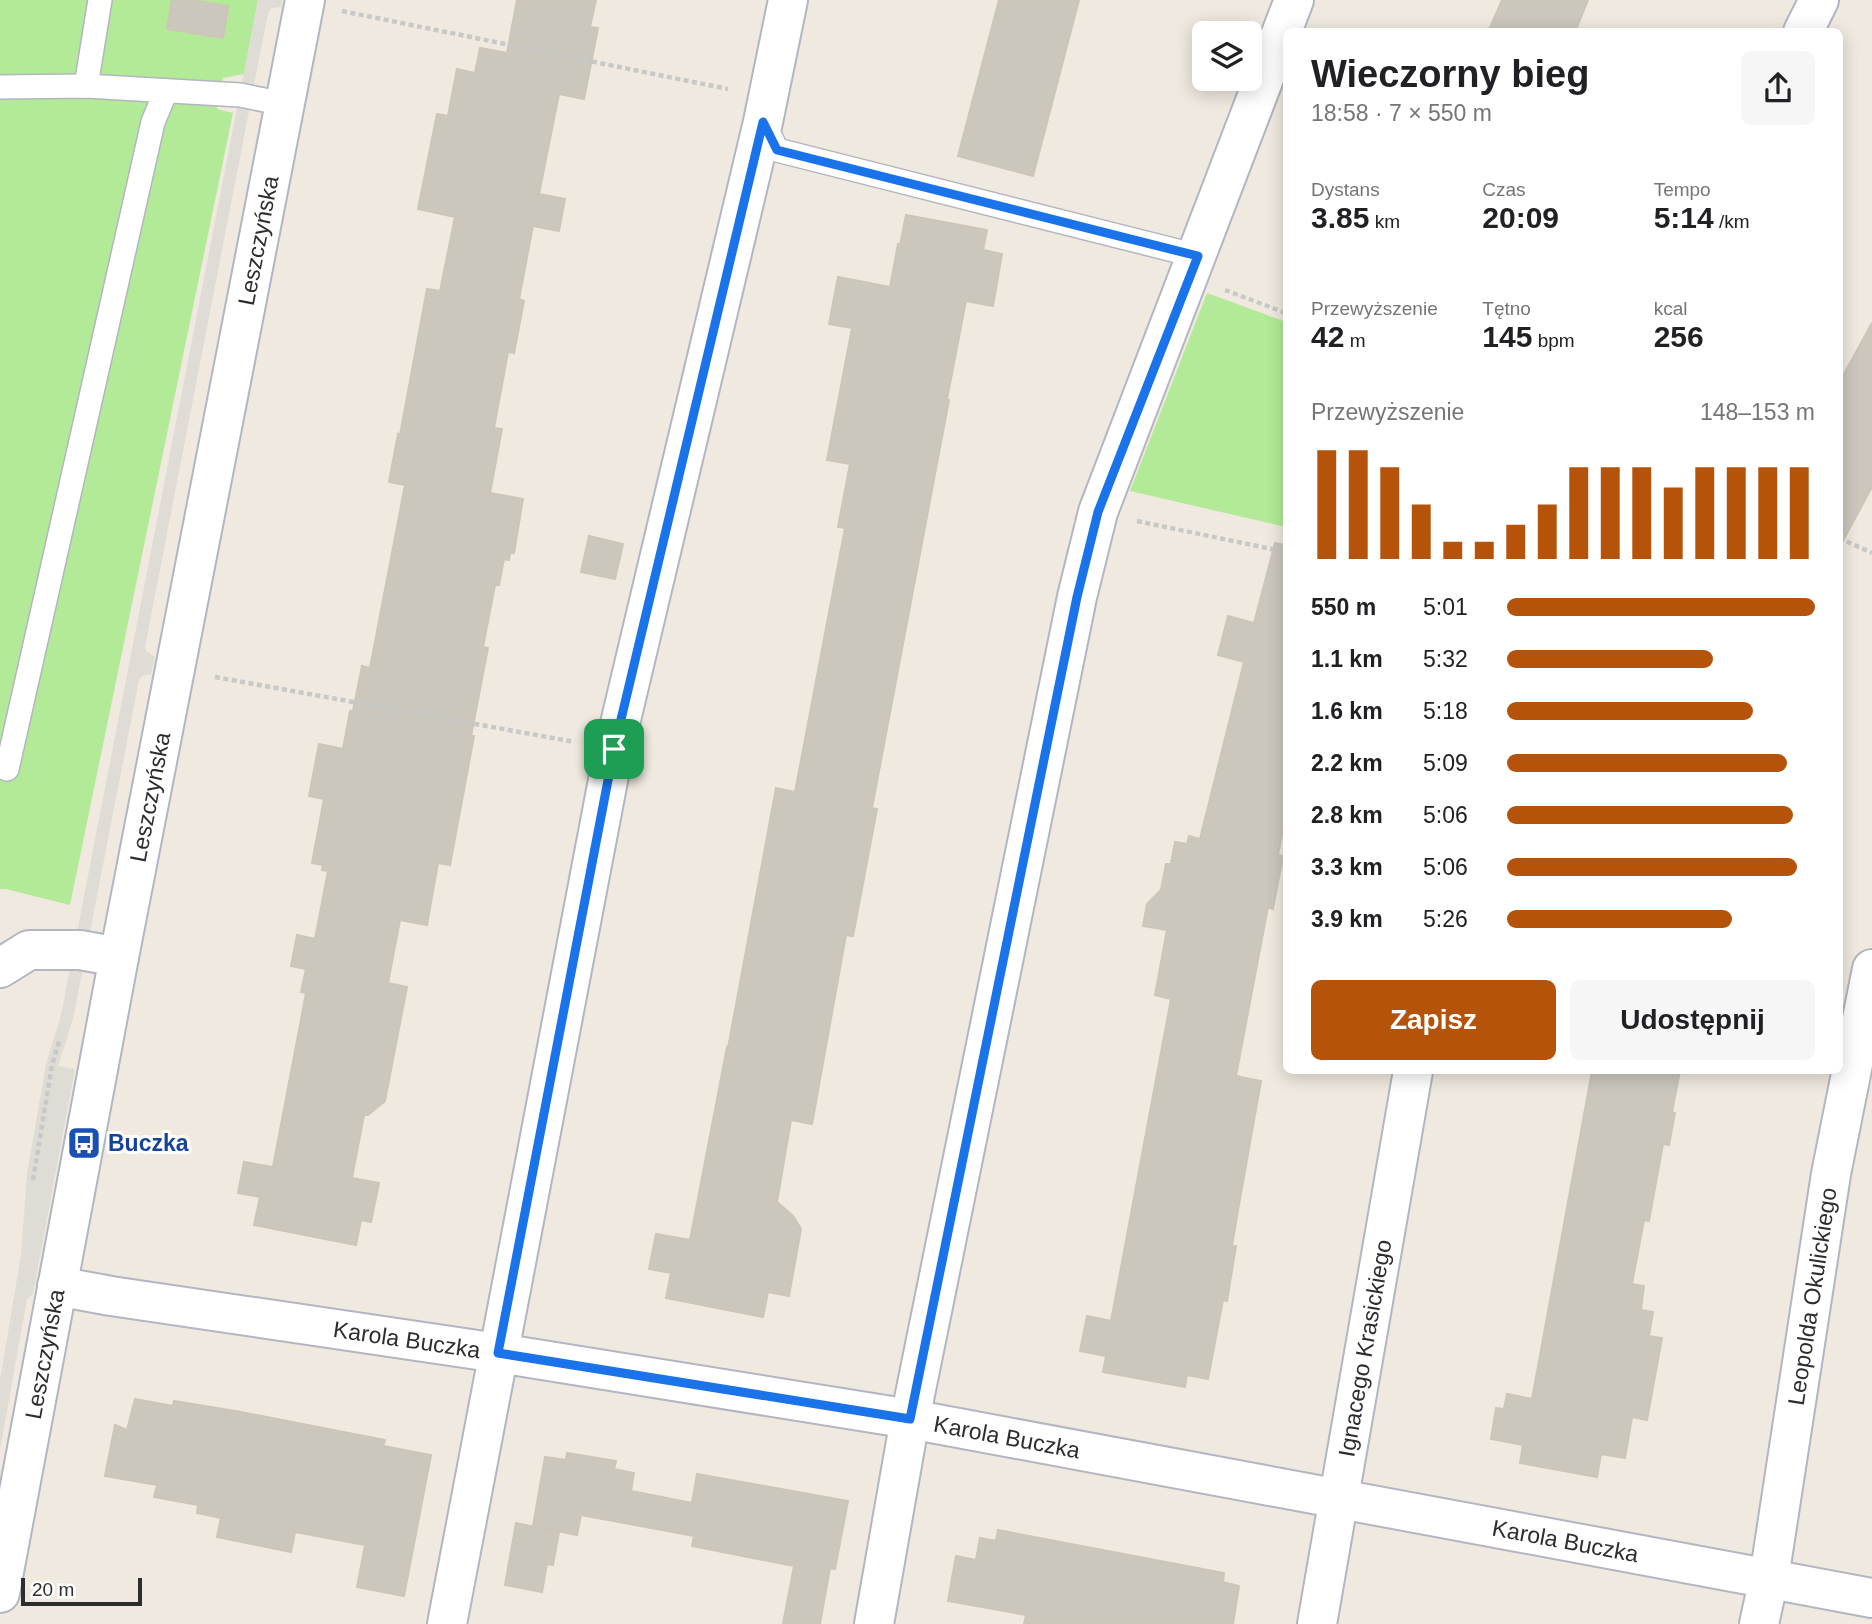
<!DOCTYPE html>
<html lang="pl">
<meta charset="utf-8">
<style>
body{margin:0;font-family:Arial,sans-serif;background:#f6f6f6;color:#202124;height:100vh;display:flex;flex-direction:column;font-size:26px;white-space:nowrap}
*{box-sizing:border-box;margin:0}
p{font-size:23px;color:#757577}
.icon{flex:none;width:38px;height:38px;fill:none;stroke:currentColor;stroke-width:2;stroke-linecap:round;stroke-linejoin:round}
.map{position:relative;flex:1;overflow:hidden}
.side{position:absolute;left:1283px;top:28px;width:560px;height:1046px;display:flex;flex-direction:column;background:#fff;border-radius:10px;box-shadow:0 4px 18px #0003}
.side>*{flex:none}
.tools{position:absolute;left:1192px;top:21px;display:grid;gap:14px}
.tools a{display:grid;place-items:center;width:70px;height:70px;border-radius:10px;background:#fff;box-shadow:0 4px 18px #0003;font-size:35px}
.scale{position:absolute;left:21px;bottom:18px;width:121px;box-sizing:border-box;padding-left:7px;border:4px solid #2d2d2d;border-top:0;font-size:19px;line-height:24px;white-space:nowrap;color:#2d2d2d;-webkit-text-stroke:5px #fff;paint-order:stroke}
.pin{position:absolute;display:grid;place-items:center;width:60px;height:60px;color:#fff;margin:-30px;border-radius:14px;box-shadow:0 4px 10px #0006}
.round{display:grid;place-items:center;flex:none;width:74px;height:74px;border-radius:10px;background:#f6f6f6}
.overview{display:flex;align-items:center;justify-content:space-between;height:119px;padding:0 28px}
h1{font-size:38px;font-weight:700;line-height:52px}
.metrics{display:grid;grid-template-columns:repeat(3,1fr);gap:10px;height:119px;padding:7px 28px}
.metrics div{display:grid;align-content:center}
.metrics b{font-size:30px;font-weight:700}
.metrics small{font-size:19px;font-weight:400}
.metrics p{font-size:19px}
.chart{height:196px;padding:14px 28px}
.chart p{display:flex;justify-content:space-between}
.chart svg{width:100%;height:126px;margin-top:7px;stroke:#b45309;stroke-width:6}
.action{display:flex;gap:14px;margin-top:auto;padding:14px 28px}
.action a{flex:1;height:80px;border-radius:10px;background:#b45309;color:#fff;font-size:28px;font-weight:700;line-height:80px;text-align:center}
.action a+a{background:#f6f6f6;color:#202124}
ul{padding:0 28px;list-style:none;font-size:23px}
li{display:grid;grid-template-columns:112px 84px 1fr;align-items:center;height:52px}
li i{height:18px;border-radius:9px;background:#b45309}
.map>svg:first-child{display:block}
.green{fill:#b2ea97}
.plaza{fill:#dfdcd6}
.building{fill:#cbc7bd;stroke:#ccc5b8;stroke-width:2}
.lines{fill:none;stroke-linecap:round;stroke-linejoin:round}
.service-casing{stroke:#b3b5c2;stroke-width:26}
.minor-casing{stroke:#b3b5c2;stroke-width:42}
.tertiary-casing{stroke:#b3b5c2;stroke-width:42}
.path{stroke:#c8c8c8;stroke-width:4.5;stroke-dasharray:5 3.5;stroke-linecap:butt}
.service{stroke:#fff;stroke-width:23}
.minor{stroke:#fff;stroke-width:38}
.tertiary{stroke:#fff;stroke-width:38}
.route-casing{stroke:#fff;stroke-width:14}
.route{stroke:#1a73e8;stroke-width:9}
.labels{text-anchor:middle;stroke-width:6;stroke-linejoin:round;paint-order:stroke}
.street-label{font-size:23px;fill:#2d2d2d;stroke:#fff}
.transit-label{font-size:23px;font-weight:bold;fill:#164399;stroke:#fff;text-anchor:start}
</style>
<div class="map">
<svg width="1872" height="1624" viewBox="0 0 1872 1624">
<rect width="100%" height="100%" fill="#efe9df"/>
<g class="green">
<polygon points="0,0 258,0 244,74 223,78 217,109 233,113 70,905 6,889 0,889"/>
<polygon points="1207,293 1286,322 1286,527 1130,491"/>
</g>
<polygon class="plaza" points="258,0 282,0 281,7 271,8 268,13 145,647 146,651 155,657 151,674 142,676 139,680 73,1019 58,1066 75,1069 33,1294 27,1299 0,1450 0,1380 21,1255 27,1174 46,1064 61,1015"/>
<g class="building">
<polygon points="172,0 191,0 228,6 223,38 167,29"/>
<polygon points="517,0 596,0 590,27 598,28 584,99 559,94 539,194 565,199 559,231 533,226 519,299 524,301 514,353 508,352 494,428 502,429 490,493 523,499 514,553 510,553 509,560 504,559 499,585 495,585 483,647 488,648 471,736 474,736 450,865 438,863 427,925 400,920 388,983 407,987 385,1101 368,1115 364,1115 352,1178 379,1183 371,1222 361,1220 356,1245 254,1225 260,1197 238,1193 244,1162 273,1167 306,993 301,992 306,969 291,966 297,935 315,939 328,871 322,870 323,865 312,863 324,799 309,796 319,744 343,749 350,711 353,711 362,666 370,668 405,485 389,482 398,434 400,435 427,289 440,291 455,217 418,209 437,114 448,116 457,69 475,73 480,48 507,53"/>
<polygon points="999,0 1079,0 1033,176 958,156"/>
<polygon points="1502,0 1588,0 1575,32 1488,32"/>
<polygon points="906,215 987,230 983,250 1002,254 993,306 966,301 947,399 949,400 872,808 877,809 853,936 846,935 812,1124 791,1120 777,1202 793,1216 801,1229 789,1296 768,1292 763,1317 666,1298 671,1273 649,1269 656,1234 690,1240 727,1047 728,1048 776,788 795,792 845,528 838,527 850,464 827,460 852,328 829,324 838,277 890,287 898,244 900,245"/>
<polygon points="1872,323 1872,487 1839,548 1839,383"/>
<polygon points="589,536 623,544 615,579 581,572"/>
<polygon points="1275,543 1286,545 1286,814 1278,855 1283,856 1273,909 1268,907 1236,1076 1261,1081 1238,1210 1232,1246 1236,1246 1227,1301 1223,1300 1208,1379 1187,1375 1185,1387 1103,1372 1106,1356 1080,1351 1087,1316 1111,1321 1171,999 1155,995 1167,930 1143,926 1147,904 1161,890 1166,864 1171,864 1175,842 1187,844 1189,836 1200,839 1244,662 1218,655 1228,616 1254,623"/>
<polygon points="1592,1071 1680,1071 1672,1112 1675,1113 1669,1145 1663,1144 1649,1221 1644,1220 1632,1284 1644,1286 1641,1310 1653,1312 1649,1336 1662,1338 1647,1420 1632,1417 1625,1458 1601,1454 1597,1477 1520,1463 1523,1445 1491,1439 1496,1408 1504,1409 1507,1394 1532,1399"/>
<polygon points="135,1399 173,1406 174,1401 241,1412 385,1440 383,1446 431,1455 404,1596 357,1587 365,1545 295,1532 291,1552 217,1537 221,1518 197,1513 198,1505 154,1497 157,1485 105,1476 115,1425 127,1430"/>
<polygon points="567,1453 616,1461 614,1469 634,1473 631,1491 692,1503 697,1474 848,1501 835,1569 830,1568 820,1624 783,1624 794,1566 692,1546 694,1536 581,1515 577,1535 533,1526 545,1457 566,1460"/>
<polygon points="516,1523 559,1532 553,1565 547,1564 542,1592 505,1585"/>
<polygon points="998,1530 1224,1573 1223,1582 1239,1586 1233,1624 1024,1624 1026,1615 948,1601 956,1556 976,1560 980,1538 996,1541"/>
</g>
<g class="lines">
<defs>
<g id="service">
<polyline points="86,86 100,0"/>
<polyline points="0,87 86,86 240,95 284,104"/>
<polyline points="763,122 777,150 1197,256"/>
<polyline points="7,769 153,122 166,91"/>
</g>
<g id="minor">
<polyline points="1803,32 1819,0"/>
<polyline points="0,968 29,950 80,950 119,957"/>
<path id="s1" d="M57 1286 111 1296 498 1353 910 1419 1872 1598"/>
<polyline points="447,1624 614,749 763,122 788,0"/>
<polyline points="874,1624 910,1419 1077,597 1098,512 1294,0"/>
<path id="s2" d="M1317 1624 1413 1071"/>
<path id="s3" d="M1759 1624 1769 1578 1831 1174 1872 969"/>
</g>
<g id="tertiary">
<path id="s4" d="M0 1593 119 957 305 0"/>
</g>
</defs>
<use href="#service" class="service-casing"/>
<use href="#minor" class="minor-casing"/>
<use href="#tertiary" class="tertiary-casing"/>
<g class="path">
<polyline points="342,11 728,89"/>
<polyline points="1225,290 1286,313"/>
<polyline points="1137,521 1286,552"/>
<polyline points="1839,538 1872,553"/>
<polyline points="215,677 575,742"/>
<polyline points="33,1180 52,1065 60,1038"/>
</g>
<use href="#service" class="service"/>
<use href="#minor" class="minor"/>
<use href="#tertiary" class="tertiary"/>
</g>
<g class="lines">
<defs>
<polygon id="route" points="763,122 777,150 1198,256 1098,512 1077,597 910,1419 498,1353 614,749"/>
</defs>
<use href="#route" class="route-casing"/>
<use href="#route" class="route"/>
</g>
<defs>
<symbol id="bus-square" viewBox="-11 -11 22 22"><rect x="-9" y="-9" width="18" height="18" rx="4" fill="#1a4fb4" stroke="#fff"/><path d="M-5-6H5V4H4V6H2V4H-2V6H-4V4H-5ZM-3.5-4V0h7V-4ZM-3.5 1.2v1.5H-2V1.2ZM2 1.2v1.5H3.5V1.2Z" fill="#fff"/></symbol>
</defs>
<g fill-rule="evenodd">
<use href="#bus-square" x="65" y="1124" width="38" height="38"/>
</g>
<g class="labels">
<g class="street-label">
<text dy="8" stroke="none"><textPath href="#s4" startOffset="1377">Leszczyńska</textPath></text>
<text dy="8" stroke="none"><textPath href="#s4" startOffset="810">Leszczyńska</textPath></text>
<text dy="8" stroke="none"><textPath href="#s3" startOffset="332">Leopolda Okulickiego</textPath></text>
<text dy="8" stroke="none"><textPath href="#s1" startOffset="354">Karola Buczka</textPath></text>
<text dy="8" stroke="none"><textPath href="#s2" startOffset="280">Ignacego Krasickiego</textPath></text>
<text dy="8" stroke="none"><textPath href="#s4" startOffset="243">Leszczyńska</textPath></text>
<text dy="8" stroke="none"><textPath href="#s1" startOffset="962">Karola Buczka</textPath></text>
<text dy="8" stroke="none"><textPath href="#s1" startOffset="1530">Karola Buczka</textPath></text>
</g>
<g class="transit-label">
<text x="108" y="1151">Buczka</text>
</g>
</g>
</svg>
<div class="tools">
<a><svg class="icon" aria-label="layers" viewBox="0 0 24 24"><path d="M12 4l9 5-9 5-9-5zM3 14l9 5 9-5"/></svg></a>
</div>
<div class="scale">20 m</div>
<div class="pin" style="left:614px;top:749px;background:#1e9e55"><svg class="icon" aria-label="arrive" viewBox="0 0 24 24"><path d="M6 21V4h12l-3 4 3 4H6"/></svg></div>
<section class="side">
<div class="overview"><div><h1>Wieczorny bieg</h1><p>18:58 · 7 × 550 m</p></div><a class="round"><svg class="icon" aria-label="share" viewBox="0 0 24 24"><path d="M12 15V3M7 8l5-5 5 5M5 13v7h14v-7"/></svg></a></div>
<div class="metrics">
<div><p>Dystans</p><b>3.85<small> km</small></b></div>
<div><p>Czas</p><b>20:09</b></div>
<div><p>Tempo</p><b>5:14<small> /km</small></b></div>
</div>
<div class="metrics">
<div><p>Przewyższenie</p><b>42<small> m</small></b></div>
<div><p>Tętno</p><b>145<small> bpm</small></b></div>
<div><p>kcal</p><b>256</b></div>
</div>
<div class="chart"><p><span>Przewyższenie</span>148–153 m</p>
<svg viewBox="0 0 160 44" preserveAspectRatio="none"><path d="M5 44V6M15 44V6M25 44V12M35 44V25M45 44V38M55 44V38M65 44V32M75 44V25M85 44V12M95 44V12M105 44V12M115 44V19M125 44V12M135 44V12M145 44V12M155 44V12"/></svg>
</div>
<ul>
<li><b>550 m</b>5:01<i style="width:100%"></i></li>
<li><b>1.1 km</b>5:32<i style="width:67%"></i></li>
<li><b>1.6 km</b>5:18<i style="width:80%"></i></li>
<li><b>2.2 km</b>5:09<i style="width:91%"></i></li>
<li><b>2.8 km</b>5:06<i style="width:93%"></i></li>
<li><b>3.3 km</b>5:06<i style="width:94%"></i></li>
<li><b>3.9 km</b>5:26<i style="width:73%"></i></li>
</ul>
<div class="action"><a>Zapisz</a><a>Udostępnij</a></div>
</section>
</div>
